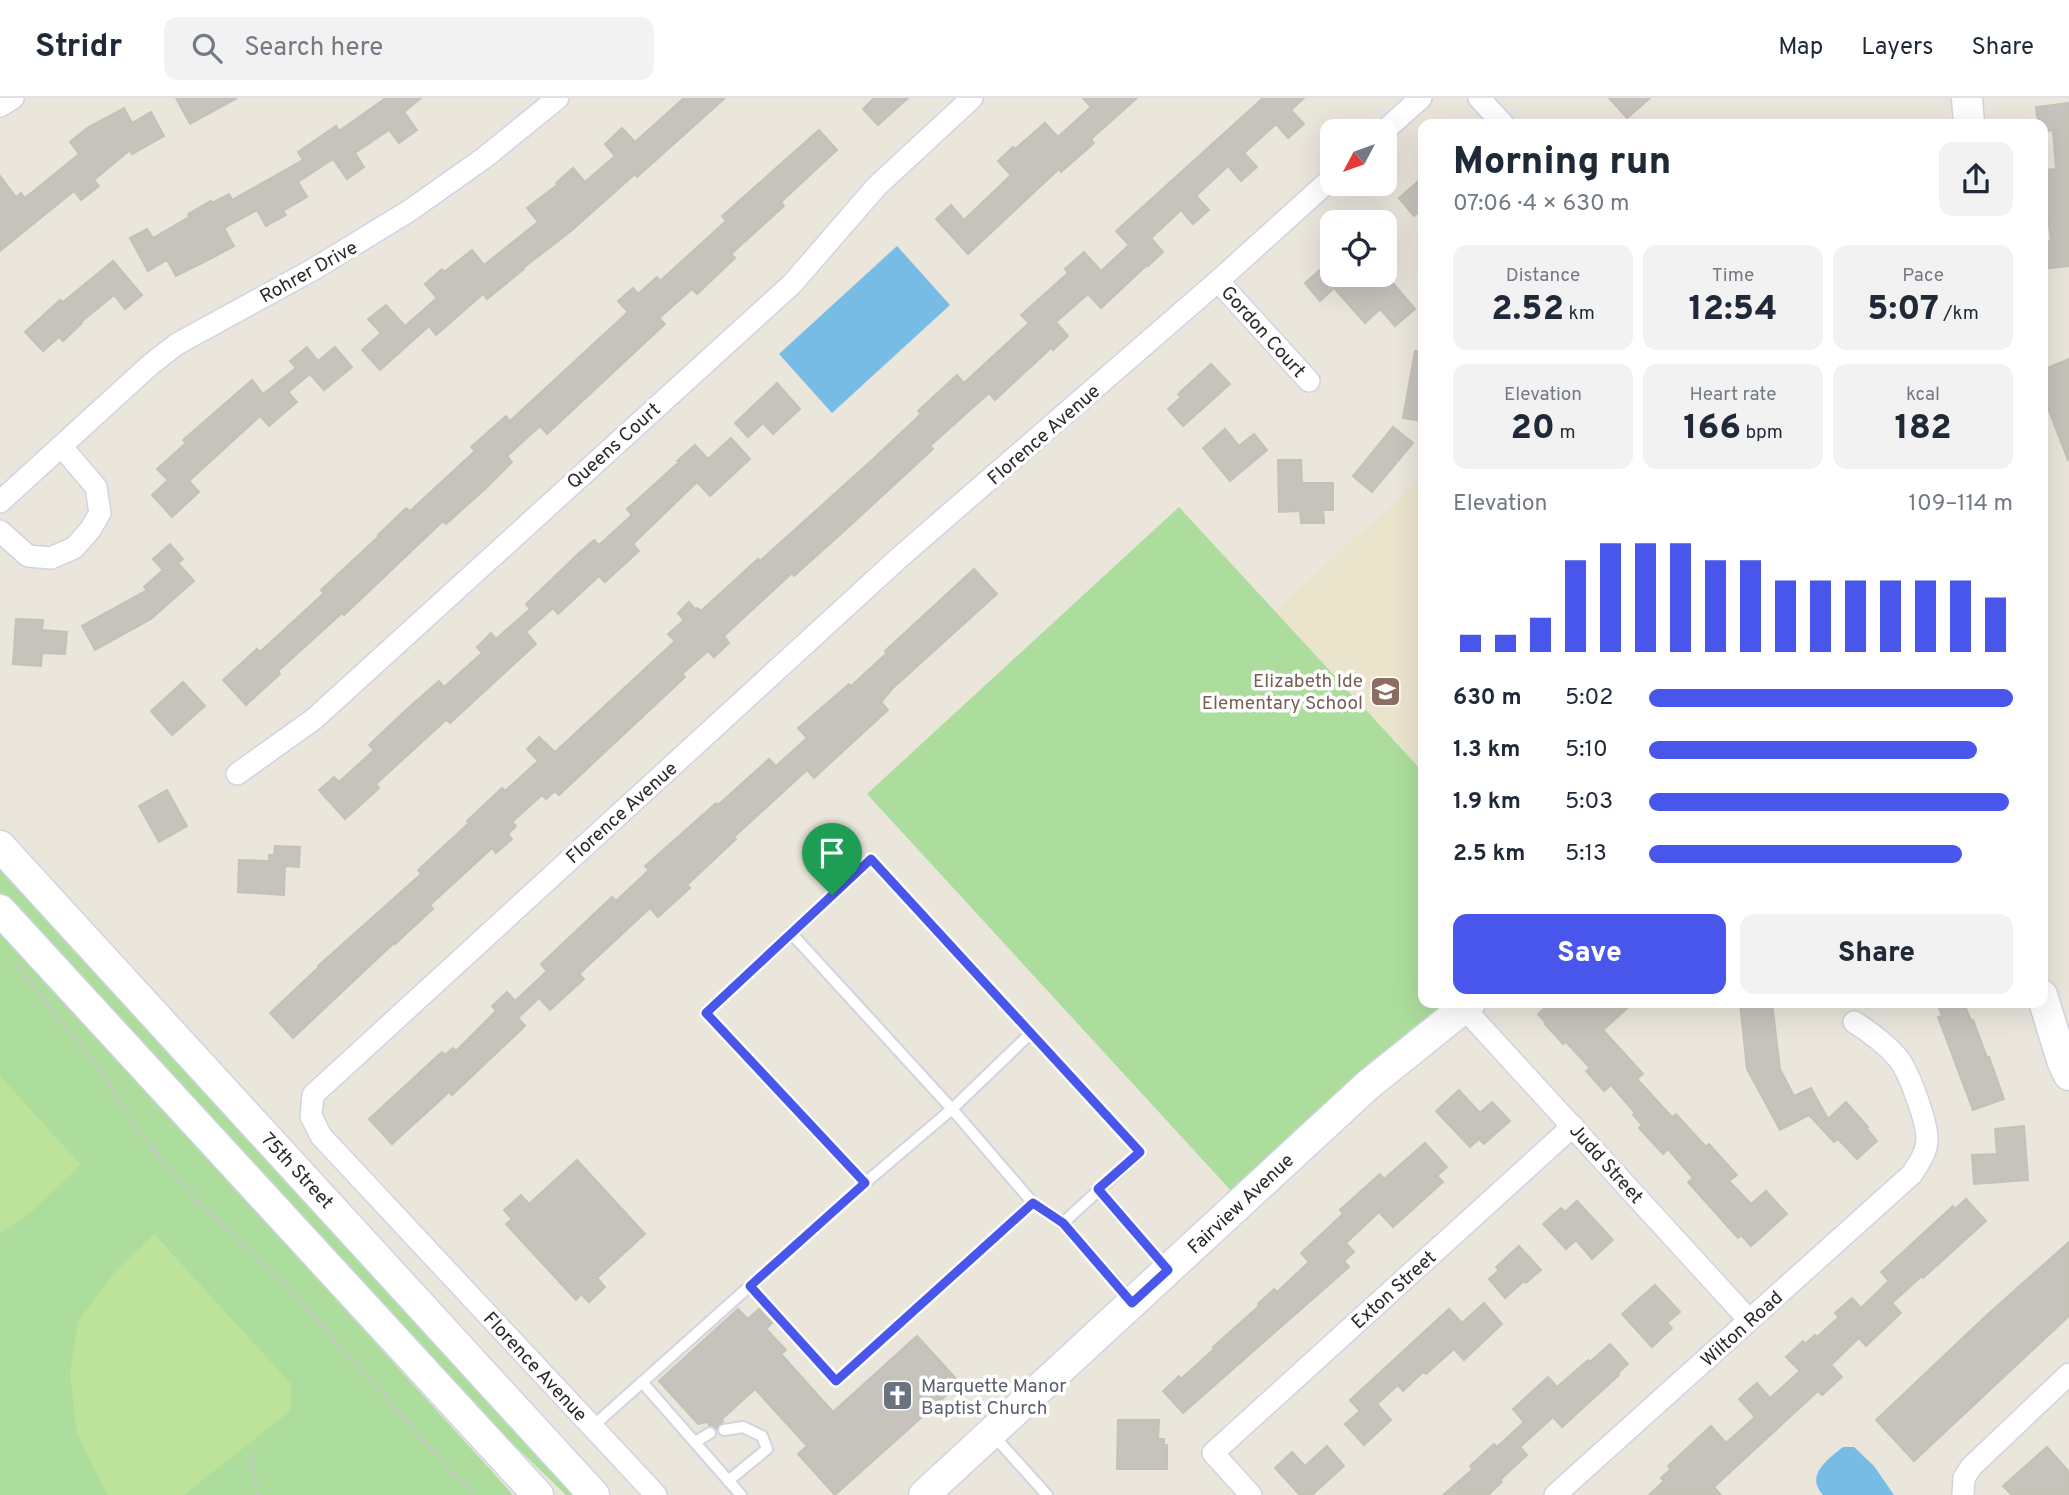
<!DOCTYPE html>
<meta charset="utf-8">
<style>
body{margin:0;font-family:Overpass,sans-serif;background:#f2f2f3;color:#1f2937;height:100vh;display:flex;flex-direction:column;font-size:26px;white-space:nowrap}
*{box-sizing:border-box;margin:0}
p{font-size:23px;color:#747a83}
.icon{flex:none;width:38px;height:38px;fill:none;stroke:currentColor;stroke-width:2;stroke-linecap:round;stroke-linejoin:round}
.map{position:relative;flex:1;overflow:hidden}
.drawer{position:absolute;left:1418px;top:21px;width:630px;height:889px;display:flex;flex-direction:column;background:#fff;border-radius:14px;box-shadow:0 7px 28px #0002}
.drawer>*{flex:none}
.needle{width:46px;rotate:229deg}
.tools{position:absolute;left:1320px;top:21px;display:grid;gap:14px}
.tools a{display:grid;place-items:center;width:77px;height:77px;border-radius:14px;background:#fff;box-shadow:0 7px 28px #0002;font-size:35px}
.pin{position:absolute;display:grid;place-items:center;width:60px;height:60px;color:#fff;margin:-72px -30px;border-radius:50% 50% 50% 0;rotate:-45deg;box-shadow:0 0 7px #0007}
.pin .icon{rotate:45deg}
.round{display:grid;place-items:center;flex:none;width:74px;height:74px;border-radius:14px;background:#f2f2f3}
.headline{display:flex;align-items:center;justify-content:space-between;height:119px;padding:0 35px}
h1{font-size:38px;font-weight:800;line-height:52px}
.figures{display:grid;grid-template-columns:repeat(3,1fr);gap:10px;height:119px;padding:7px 35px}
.figures div{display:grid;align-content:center;border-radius:14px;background:#f2f2f3;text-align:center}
.figures b{font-size:35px;font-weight:800}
.figures small{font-size:19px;font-weight:400}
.figures p{font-size:19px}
.chart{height:196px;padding:14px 35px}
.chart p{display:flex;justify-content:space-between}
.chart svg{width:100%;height:126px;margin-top:7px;stroke:#4856eb;stroke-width:6}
.action{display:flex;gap:14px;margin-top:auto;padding:14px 35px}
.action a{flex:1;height:80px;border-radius:14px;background:#4856eb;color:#fff;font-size:28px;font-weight:800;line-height:80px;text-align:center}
.action a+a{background:#f2f2f3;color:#1f2937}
ul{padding:0 35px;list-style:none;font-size:23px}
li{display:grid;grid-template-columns:112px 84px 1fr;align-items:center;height:52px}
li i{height:18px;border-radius:9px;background:#4856eb}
header{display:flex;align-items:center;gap:42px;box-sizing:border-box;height:98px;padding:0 35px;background:#fff;border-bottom:2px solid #e0e1e3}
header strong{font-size:33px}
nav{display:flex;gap:38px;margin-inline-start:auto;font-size:24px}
.search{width:490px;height:63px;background:#f2f2f3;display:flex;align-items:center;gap:18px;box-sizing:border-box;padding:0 24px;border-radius:14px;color:#747a83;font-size:26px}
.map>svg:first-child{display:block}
.education{fill:#ebe4cd}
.green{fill:#acdd9d}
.pitch{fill:#bce399}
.water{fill:#77bce4}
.building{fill:#c6c2bc;stroke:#c5c1b6;stroke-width:2}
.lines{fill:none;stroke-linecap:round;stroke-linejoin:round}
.lane-casing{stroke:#d1d3e1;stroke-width:14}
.street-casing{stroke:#d1d3e1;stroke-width:24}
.secondary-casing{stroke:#d1d3e1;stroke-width:33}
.path{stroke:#c7c7c7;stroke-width:3.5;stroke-dasharray:5 3.5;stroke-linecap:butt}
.lane{stroke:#fff;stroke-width:10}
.street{stroke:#fff;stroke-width:21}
.secondary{stroke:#fff;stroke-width:30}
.route-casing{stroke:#fff;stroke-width:14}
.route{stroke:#4856eb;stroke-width:9}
.labels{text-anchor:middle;stroke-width:7;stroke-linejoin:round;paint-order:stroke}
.street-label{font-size:19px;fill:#292929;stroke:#fff}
.education-label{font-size:19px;fill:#785e54;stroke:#fff;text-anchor:end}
.worship-label{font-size:19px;fill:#5b616d;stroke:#fff;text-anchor:start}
</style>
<header>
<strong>Stridr</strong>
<div class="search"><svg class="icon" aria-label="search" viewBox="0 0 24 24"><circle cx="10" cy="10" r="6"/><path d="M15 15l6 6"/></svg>Search here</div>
<nav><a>Map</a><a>Layers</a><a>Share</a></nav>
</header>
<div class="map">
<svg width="2069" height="1397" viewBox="0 0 2069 1397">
<rect width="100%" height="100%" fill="#eae6dc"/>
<polygon class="education" points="1423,379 1423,673 1274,513"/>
<g class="green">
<polygon points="1179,409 1423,674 1423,905 1445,905 1408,935 1234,1096 867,696"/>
<polygon points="0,765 580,1397 566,1397 446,1281 0,795"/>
<polygon points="0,831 498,1380 513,1397 0,1397"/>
</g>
<g class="pitch">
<polygon points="0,978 81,1067 31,1114 0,1136"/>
<polygon points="154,1136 291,1286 291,1312 184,1397 109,1397 102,1387 77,1335 70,1276 78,1224 113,1176"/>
</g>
<g class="water">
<polygon points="897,148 950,207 832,315 779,256"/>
<path d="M1843 1349H1854L1874 1368 1894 1397H1823C1805 1377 1827 1362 1843 1349Z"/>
</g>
<g class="building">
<polygon points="176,0 237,0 190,26"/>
<polygon points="386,0 421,0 404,14 417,32 399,45 389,32 355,55 364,69 347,81 333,61 298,84 307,99 283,113 286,117 266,128 257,112 224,130 234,148 212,160 176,178 167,162 148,173 130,140 147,131 153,140 189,119 188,116 211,103 212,105 229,96 232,102 303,62 298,54 336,28 339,33"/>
<polygon points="684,0 725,0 637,79 635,76 571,133 523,170 524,171 487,201 483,196 436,237 429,228 380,272 362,252 381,235 368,221 386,207 405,228 437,200 425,186 442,171 444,174 472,152 484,167 538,124 527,110 557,87 556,85 573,70 585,84 615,58 605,46 622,30 635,44"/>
<polygon points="874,0 908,0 878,27 863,11"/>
<polygon points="1083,0 1137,0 1091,41 1094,45 1061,74 1059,71 968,156 936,121 951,107 964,122 1011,77 998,63 1013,49 1015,51 1045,25 1058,39 1091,9"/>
<polygon points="1263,0 1304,0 1291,12 1304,26 1288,40 1276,26 1244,55 1257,69 1241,83 1228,68 1196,98 1209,112 1193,126 1181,112 1151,140 1163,154 1148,168 1147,167 1101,210 1088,196 1056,224 1068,238 1053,252 1051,250 995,302 989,295 930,348 933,351 843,434 794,478 792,475 724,538 729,545 714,559 708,553 682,576 685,579 559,697 555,693 546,701 542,697 512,724 516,728 508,736 512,741 496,755 492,750 430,807 433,811 395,846 394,845 293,940 270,915 319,869 318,868 421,776 418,772 469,725 467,723 502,690 505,693 538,663 527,651 539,639 555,654 675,543 668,536 684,522 678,515 689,504 695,511 697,510 701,513 758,461 760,463 872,362 921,316 918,313 957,277 964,285 1029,225 1021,217 1068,175 1065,171 1084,154 1101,173 1129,147 1116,133"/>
<polygon points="1609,0 1650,0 1627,20"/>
<polygon points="2069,5 2069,168 2042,171 2042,144 2051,143 2042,72 2056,71 2053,32 2042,34 2042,26 2038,26 2036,9"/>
<polygon points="124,10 132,25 151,14 164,38 132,56 130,52 94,82 99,88 81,102 74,93 0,153 0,78 16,99 21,95 25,100 79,56 70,44 87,30"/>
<polygon points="819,32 837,52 781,104 784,108 731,156 735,160 697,196 692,191 659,220 665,226 547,336 540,328 507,358 512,364 485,391 446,426 443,423 344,517 342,515 278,573 280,576 246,607 223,582 257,551 260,554 324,495 321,492 379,438 378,437 406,410 410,413 475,353 471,349 506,318 510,323 628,214 618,203 633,190 638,196 657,179 660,183 726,123 722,118"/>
<polygon points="1423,79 1423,110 1414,118 1399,100"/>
<polygon points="1332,161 1332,177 1386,177 1415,211 1395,228 1380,211 1365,225 1334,190 1320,203 1305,185"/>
<polygon points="113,163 142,197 125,211 114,197 81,224 82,225 63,243 59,239 43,253 25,234 60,202 63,204"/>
<polygon points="307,249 318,263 335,249 352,269 324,292 310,276 288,294 297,304 269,328 260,318 189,383 199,394 172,419 152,397 168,382 157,371 186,345 183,342 252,282 263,296 296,270 290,263"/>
<polygon points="1415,253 1423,254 1423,323 1403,320"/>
<polygon points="2069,261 2069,361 2068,362 2043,297 2049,295 2042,277 2042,272"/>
<polygon points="1211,266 1230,286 1183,328 1168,311 1181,299 1178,296"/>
<polygon points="777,285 800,311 773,336 763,325 748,339 735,325"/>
<polygon points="1393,329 1413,345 1372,394 1353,378"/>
<polygon points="1225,331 1239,348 1254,336 1267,352 1230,383 1203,350"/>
<polygon points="731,340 750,361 710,398 697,384 633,446 639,453 605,484 599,478 558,516 553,510 526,534 536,546 450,625 446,622 376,686 379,690 345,721 319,692 334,679 339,684 374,652 369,647 407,611 439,583 444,589 482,555 477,549 491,535 496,541 530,511 526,506 579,455 594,442 599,447 632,417 627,411 679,364 677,363 695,347 708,361"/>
<polygon points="1278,362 1301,362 1302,385 1333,385 1333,412 1323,412 1324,425 1301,425 1300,413 1279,414"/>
<polygon points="170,446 183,461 178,465 194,483 151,521 95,552 82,528 147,492 144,489 163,472 153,461"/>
<polygon points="974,471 997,496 893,590 881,604 888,612 814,680 807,672 734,739 736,741 687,787 690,790 658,819 650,810 579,876 584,881 550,912 539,900 518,920 525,928 452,997 449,994 392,1046 369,1021 442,954 445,957 453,950 456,953 496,913 492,908 507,894 515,903 547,873 541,866 612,799 616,803 649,772 645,768 716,705 718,707 769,661 776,668 807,640 798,630 849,586 851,588 887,555 885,553"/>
<polygon points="16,521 43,522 42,532 67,534 65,556 42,555 41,568 13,566"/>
<polygon points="183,584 205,608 172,637 151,613"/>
<polygon points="167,692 187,728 159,744 139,708"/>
<polygon points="275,748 300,749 299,769 285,768 284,797 238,794 239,762 269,763 269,757 274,757"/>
<polygon points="1550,905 1633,905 1603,932 1643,976 1637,981 1672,1019 1676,1016 1706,1049 1709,1046 1737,1077 1729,1083 1751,1106 1766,1093 1787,1116 1751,1148 1741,1137 1738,1140 1688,1084 1693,1080 1668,1051 1663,1056 1639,1030 1642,1027 1633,1017 1635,1015 1611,987 1604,993 1586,973 1590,970 1566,944 1563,946 1545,926 1546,925 1538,916"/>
<polygon points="1740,905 1772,905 1780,971 1794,998 1811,990 1828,1021 1846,1004 1868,1029 1867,1031 1877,1043 1857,1061 1838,1041 1834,1044 1809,1017 1780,1032 1747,971"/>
<polygon points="1937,905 1964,905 1971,923 1973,922 1987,959 1989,959 2004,1001 1973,1012 1938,919 1942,918"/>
<polygon points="1459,992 1480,1015 1492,1004 1510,1023 1484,1046 1479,1041 1470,1049 1436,1013"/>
<polygon points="2024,1028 2028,1082 1974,1086 1972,1057 1997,1056 1995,1031"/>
<polygon points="1425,1045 1447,1069 1437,1078 1443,1084 1393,1129 1379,1114 1346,1145 1354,1154 1344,1163 1349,1169 1183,1315 1163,1293 1179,1278 1181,1281 1214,1251 1213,1249 1259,1208 1258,1206 1274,1191 1277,1194 1309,1164 1301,1155 1343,1116 1340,1112 1380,1076 1384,1081"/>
<polygon points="577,1062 645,1136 597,1180 605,1189 589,1204 581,1196 576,1202 506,1126 512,1121 504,1112 521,1097 529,1106"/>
<polygon points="1966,1101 1986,1123 1923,1180 1922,1178 1892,1205 1901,1215 1866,1248 1859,1240 1831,1267 1842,1279 1822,1297 1818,1293 1714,1389 1721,1397 1649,1397 1664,1383 1661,1380 1671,1371 1668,1368 1711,1328 1726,1345 1755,1319 1739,1301 1757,1285 1770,1300 1800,1273 1786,1259 1803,1243 1805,1246 1815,1237 1817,1239 1839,1219 1835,1215 1852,1200 1861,1210 1889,1183 1881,1174 1953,1108 1955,1111"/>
<polygon points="1577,1103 1613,1142 1592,1161 1576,1142 1566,1151 1543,1126 1561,1110 1565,1114"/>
<polygon points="2069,1144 2069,1218 1914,1363 1876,1322 1987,1217"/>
<polygon points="1519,1148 1541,1172 1526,1185 1524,1183 1505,1200 1489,1181 1499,1172 1496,1169"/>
<polygon points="1655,1187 1680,1214 1667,1225 1672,1230 1652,1249 1622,1216"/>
<polygon points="1484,1205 1502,1226 1464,1262 1454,1251 1426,1276 1423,1274 1403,1293 1398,1287 1377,1306 1391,1322 1364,1347 1345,1326 1360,1313 1350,1302 1449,1211 1462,1225"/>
<polygon points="738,1211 748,1221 759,1211 772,1225 766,1231 786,1252 781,1256 833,1314 917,1238 960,1285 835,1397 798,1356 807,1348 755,1291 722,1321 723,1324 716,1331 709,1327 708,1324 698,1326 659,1283"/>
<polygon points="1610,1246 1628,1266 1618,1275 1619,1277 1562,1329 1553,1319 1520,1349 1527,1357 1500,1382 1502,1384 1488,1397 1443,1397 1473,1371 1470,1368 1494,1346 1497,1349 1524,1324 1513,1311 1548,1279 1557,1289 1588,1262 1590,1264"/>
<polygon points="1118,1322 1159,1322 1158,1341 1164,1341 1164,1347 1167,1347 1167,1371 1117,1371"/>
<polygon points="1327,1348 1344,1368 1312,1397 1300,1397 1275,1370 1292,1354 1305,1368"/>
<polygon points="2047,1349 2069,1374 2069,1397 2012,1397 2003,1388"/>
</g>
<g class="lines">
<defs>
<g id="lane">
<polyline points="791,835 952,1011 1033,1105 1063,1125 1131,1203"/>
<polyline points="865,1085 706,915 871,761 1140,1054 1063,1125"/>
<polyline points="1098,1091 1167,1171"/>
<polyline points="750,1188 836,1283 1033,1105"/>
<polyline points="642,1284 741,1397"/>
<polyline points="592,1329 865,1085 952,1011 1031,935"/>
<polyline points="724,1332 743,1329 762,1338 767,1351 728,1383"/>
<polyline points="993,1337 1047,1397"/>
<polyline points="695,1344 710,1335"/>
</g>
<g id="street">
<polyline points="1479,0 1503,26"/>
<polyline points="0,8 13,0"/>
<polyline points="1384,33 1421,0"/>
<polyline points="1218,183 1309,283"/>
<polyline points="0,404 150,267 177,246 314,171 409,113 484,60 558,0"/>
<polyline points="0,433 28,458 51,460 74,450 90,432 100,415 96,389 61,348"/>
<polyline points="237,676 314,621 792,186 877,88 972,0"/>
<polyline points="1463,909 1749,1222"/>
<polyline points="656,1397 321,1038 311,1018 313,997 900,459 1218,183 1332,80"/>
<polyline points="1251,1397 1213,1355 1573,1028"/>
<path d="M1555 1397 1912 1076C1919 1065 1927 1054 1927 1041 1927 1023 1908 971 1897 959 1884 944 1870 934 1854 924"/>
<polyline points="1963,1397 1964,1380 1971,1369 2069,1276"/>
</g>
<g id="secondary">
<polyline points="1967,0 1969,26"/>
<polyline points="0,748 594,1397"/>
<polyline points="0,812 538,1397"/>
<polyline points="2042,897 2063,965 2069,977"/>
<polyline points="924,1397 1368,987 1470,905"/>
</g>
</defs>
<use href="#lane" class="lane-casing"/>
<use href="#street" class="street-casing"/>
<use href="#secondary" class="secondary-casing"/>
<g class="path">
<polyline points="14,865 95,965 139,1034 204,1111 276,1177 473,1397"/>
<polyline points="257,1355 250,1361 258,1397"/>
</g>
<use href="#lane" class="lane"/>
<use href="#street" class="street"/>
<use href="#secondary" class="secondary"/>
</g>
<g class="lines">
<defs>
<polygon id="route" points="871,761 1140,1054 1098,1091 1168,1172 1132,1205 1063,1125 1033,1105 836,1283 750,1188 865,1085 706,915"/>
</defs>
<use href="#route" class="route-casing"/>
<use href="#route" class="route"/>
</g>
<defs>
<symbol id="school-square" viewBox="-11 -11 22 22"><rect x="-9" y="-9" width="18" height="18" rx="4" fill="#8d6e63" stroke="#fff"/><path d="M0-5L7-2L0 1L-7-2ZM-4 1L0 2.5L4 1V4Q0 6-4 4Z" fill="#fff"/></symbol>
<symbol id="church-square" viewBox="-11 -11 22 22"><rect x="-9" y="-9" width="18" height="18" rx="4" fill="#6b7280" stroke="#fff"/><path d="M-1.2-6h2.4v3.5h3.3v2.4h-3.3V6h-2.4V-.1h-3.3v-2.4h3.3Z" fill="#fff"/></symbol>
</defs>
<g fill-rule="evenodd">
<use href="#school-square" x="1368" y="576" width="35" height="35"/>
<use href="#church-square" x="880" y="1280" width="35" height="35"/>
</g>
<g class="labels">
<g class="street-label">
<text transform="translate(308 173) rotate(-29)" y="7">Rohrer Drive</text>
<text transform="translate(1264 233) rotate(48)" y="7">Gordon Court</text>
<text transform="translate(1043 336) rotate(-41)" y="7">Florence Avenue</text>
<text transform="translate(613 347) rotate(-42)" y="7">Queens Court</text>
<text transform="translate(621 714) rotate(-42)" y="7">Florence Avenue</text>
<text transform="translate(1607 1065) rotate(48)" y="7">Judd Street</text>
<text transform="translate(298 1072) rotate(47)" y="7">75th Street</text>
<text transform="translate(1240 1105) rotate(-43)" y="7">Fairview Avenue</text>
<text transform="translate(1393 1191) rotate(-42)" y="7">Exton Street</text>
<text transform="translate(1741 1230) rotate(-42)" y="7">Wilton Road</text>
<text transform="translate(536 1268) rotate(47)" y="7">Florence Avenue</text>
</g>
<g class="education-label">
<text x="1363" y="589">Elizabeth Ide<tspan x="1363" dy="22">Elementary School</tspan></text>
</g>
<g class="worship-label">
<text x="921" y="1294">Marquette Manor<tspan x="921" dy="22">Baptist Church</tspan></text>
</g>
</g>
</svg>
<div class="tools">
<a><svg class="needle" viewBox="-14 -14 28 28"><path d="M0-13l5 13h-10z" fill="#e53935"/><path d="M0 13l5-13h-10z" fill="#747a83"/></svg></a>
<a><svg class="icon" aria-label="locate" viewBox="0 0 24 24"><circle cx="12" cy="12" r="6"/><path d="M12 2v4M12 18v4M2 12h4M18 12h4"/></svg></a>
</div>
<div class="pin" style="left:832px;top:797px;background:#1e9e55"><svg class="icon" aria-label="arrive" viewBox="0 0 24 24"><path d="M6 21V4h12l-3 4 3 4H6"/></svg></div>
<section class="drawer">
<div class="headline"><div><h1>Morning run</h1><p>07:06 · 4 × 630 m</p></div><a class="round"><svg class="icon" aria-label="share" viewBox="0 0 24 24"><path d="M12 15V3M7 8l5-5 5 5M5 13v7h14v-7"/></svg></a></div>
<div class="figures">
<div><p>Distance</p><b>2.52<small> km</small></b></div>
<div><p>Time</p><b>12:54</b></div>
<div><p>Pace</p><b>5:07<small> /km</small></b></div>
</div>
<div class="figures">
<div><p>Elevation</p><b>20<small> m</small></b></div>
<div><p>Heart rate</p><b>166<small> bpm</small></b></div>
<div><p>kcal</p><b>182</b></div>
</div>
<div class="chart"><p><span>Elevation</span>109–114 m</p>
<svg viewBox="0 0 160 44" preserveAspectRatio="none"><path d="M5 44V38M15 44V38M25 44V32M35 44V12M45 44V6M55 44V6M65 44V6M75 44V12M85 44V12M95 44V19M105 44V19M115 44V19M125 44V19M135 44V19M145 44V19M155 44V25"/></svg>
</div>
<ul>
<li><b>630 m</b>5:02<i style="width:100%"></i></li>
<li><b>1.3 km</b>5:10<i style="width:90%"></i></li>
<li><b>1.9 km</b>5:03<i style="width:99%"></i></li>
<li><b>2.5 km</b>5:13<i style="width:86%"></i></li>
</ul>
<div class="action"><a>Save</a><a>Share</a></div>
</section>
</div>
